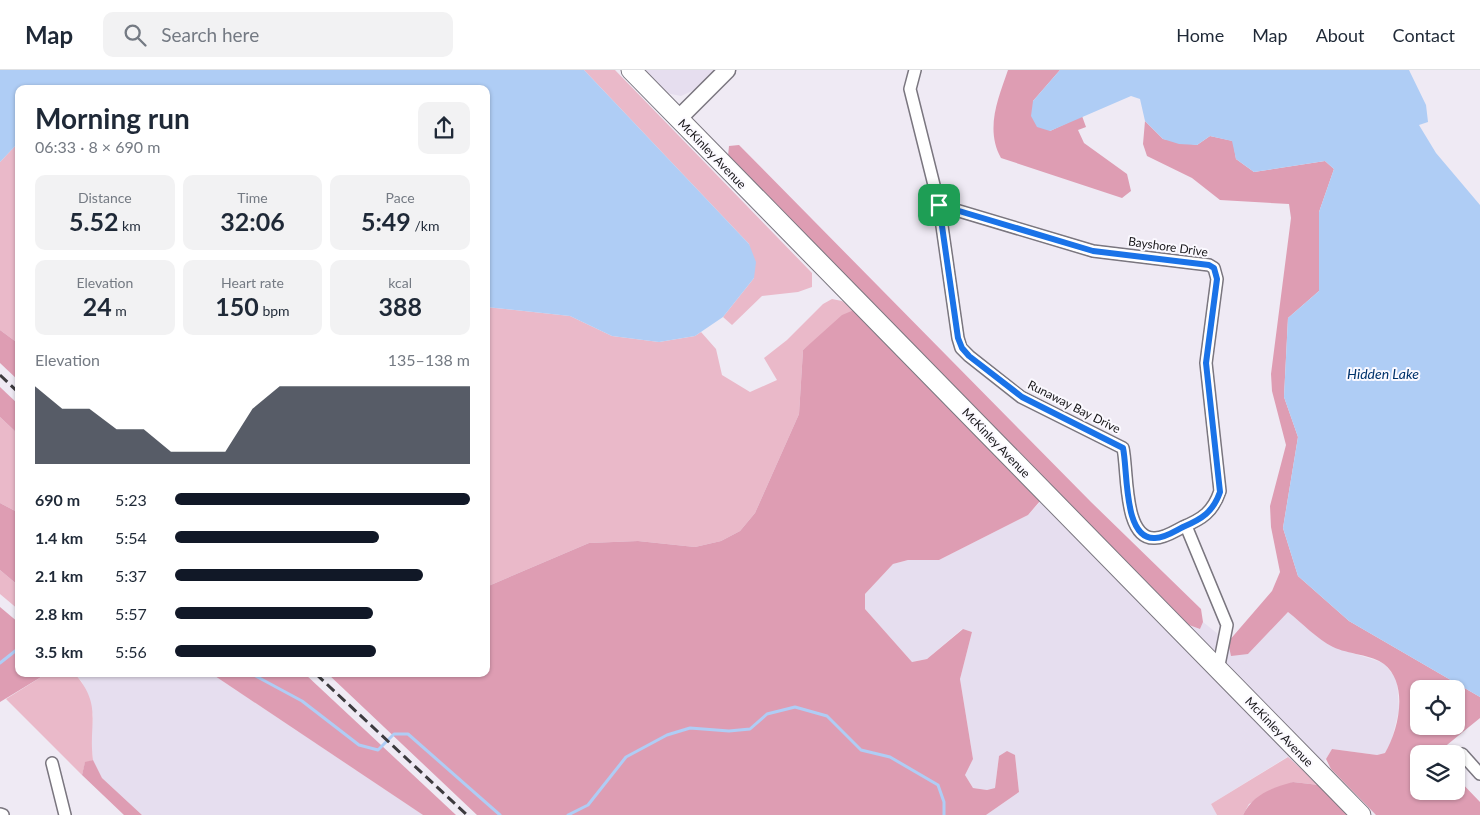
<!DOCTYPE html>
<meta charset="utf-8">
<style>
body{margin:0;font-family:Lato,sans-serif;background:#f2f2f3;color:#1f2937;height:100vh;display:flex;flex-direction:column;font-size:19px;white-space:nowrap}
*{box-sizing:border-box;margin:0}
p{font-size:16px;color:#747a83}
.icon{flex:none;width:28px;height:28px;fill:none;stroke:currentColor;stroke-width:2;stroke-linecap:round;stroke-linejoin:round}
.map{position:relative;flex:1;overflow:hidden}
.sheet{position:absolute;left:15px;top:15px;width:475px;height:592px;display:flex;flex-direction:column;background:#fff;border-radius:10px;box-shadow:0 1px 4px #0004}
.sheet>*{flex:none}
.fabs{position:absolute;left:1410px;top:610px;display:grid;gap:10px}
.fabs a{display:grid;place-items:center;width:55px;height:55px;border-radius:10px;background:#fff;box-shadow:0 1px 4px #0004;font-size:25px}
.pin{position:absolute;display:grid;place-items:center;width:42px;height:42px;color:#fff;margin:-21px;border-radius:10px;box-shadow:0 2px 8px #0006}
.round{display:grid;place-items:center;flex:none;width:52px;height:52px;border-radius:10px;background:#f2f2f3}
.headline{display:flex;align-items:center;justify-content:space-between;height:85px;padding:0 20px}
h1{font-size:28px;font-weight:700;line-height:38px}
.stats{display:grid;grid-template-columns:repeat(3,1fr);gap:8px;height:85px;padding:5px 20px}
.stats div{display:grid;align-content:center;border-radius:10px;background:#f2f2f3;text-align:center}
.stats b{font-size:25px;font-weight:700}
.stats small{font-size:14px;font-weight:400}
.stats p{font-size:14px}
.chart{height:140px;padding:10px 20px}
.chart p{display:flex;justify-content:space-between}
.chart svg{width:100%;height:90px;margin-top:5px;fill:#111827;opacity:.7}
ul{padding:0 20px;list-style:none;font-size:16px}
li{display:grid;grid-template-columns:80px 60px 1fr;align-items:center;height:38px}
li i{height:12px;border-radius:6px;background:#111827}
header{display:flex;align-items:center;gap:30px;box-sizing:border-box;height:70px;padding:0 25px;background:#fff;border-bottom:1px solid #e0e1e3}
header strong{font-size:24px}
nav{display:flex;gap:28px;margin-inline-start:auto;font-size:18px}
.search{width:350px;height:45px;background:#f2f2f3;display:flex;align-items:center;gap:12px;box-sizing:border-box;padding:0 18px;border-radius:10px;color:#747a83;font-size:19px}
.map>svg:first-child{display:block}
.built{fill:#e6deef}
.green{fill:#eab9c9}
.forest{fill:#de9db3;fill-rule:evenodd}
.water{fill:#afcdf5}
.lines{fill:none;stroke-linecap:round;stroke-linejoin:round}
.stream{stroke:#afcdf5;stroke-width:3}
.minor-casing{stroke:#7a767f;stroke-width:14}
.secondary-casing{stroke:#7a767f;stroke-width:19}
.primary-casing{stroke:#7a767f;stroke-width:21}
.minor{stroke:#fff;stroke-width:11}
.secondary{stroke:#fff;stroke-width:16}
.primary{stroke:#fff;stroke-width:19}
.rail{stroke:#3d3b3f;stroke-width:3;stroke-dasharray:10 5;stroke-linecap:butt}
.route-casing{stroke:#fff;stroke-width:10}
.route{stroke:#1a73e8;stroke-width:6}
.labels{text-anchor:middle;stroke-width:4;stroke-linejoin:round;paint-order:stroke}
.street-label{font-size:12px;fill:#171619;stroke:#fbf9ff}
.water-label{font-size:14px;font-style:italic;fill:#00326b;stroke:#fbf9ff}
</style>
<header>
<strong>Map</strong>
<div class="search"><svg class="icon" aria-label="search" viewBox="0 0 24 24"><circle cx="10" cy="10" r="6"/><path d="M15 15l6 6"/></svg>Search here</div>
<nav><a>Home</a><a>Map</a><a>About</a><a>Contact</a></nav>
</header>
<div class="map">
<svg width="1480" height="745" viewBox="0 0 1480 745">
<rect width="100%" height="100%" fill="#efeaf4"/>
<g class="built">
<polygon points="639,0 716,0 696,19 681,26 666,23"/>
<polygon points="1054,417 1189,555 1200,559 1203,552 1228,572 1248,584 1288,542 1333,577 1384,593 1397,610 1399,640 1391,673 1385,683 1377,685 1332,679 1326,689 1309,706 1287,687 1211,734 1217,745 986,745 1019,722 1015,685 999,686 995,718 987,720 973,718 965,705 973,689 960,609 972,562 962,559 927,589 912,592 865,539 865,524 893,494 908,490 939,490 1028,445"/>
<polygon points="75,604 212,604 423,745 142,745 102,708 93,691 91,672 93,645 82,612"/>
</g>
<g class="green">
<polygon points="584,0 615,0 812,203 812,217 798,222 762,226 732,255 723,247 754,208 749,174"/>
<polygon points="19,72 19,274 0,260 0,92"/>
<polygon points="832,229 842,231 854,240 803,280 799,344 755,443 740,461 721,471 695,477 638,471 589,473 486,517 486,237 570,246 612,266 659,272 695,266 701,262 716,279 722,305 750,322 777,310 764,288 787,270 823,234"/>
<polygon points="0,347 19,365 19,443 0,433"/>
<polygon points="0,500 19,516 19,540 0,524"/>
<path d="M46 604H75C103 636 88 653 93 690L85 693 82 705 6 629Z"/>
<polygon points="1288,687 1319,715 1293,712 1249,734 1243,745 1217,745 1211,734"/>
</g>
<g class="forest">
<path d="M1008 0H1060L1033 31 1050 61 1082 46 1086 57 1078 60 1084 73 1127 104 1131 121 1122 128 1001 88C985 59 998 29 1008 0Z"/>
<path d="M1145 51 1163 69 1197 75 1210 66 1233 71 1236 89 1254 102 1325 91 1334 99 1319 142V221L1288 248 1284 327 1298 367 1283 458 1298 506 1349 551 1480 627V648L1442 679 1443 684H1419V721H1456V707L1480 732V745H1376L1331 699 1326 689 1332 679 1377 685 1385 683C1399 659 1409 614 1384 594 1373 585 1347 584 1333 577 1317 569 1302 553 1288 542L1248 584 1231 586 1228 572 1272 521 1280 502 1271 457 1270 436 1286 375 1272 321 1271 304 1291 148 1289 134 1220 130 1192 108 1147 86 1143 74ZM1419 619H1456V656H1419Z"/>
<polygon points="739,75 1091,432 1201,539 1203,552 1200,559 1189,555 728,86 729,76"/>
<polygon points="854,240 1040,431 1028,445 939,490 908,490 893,494 865,524 865,539 912,592 927,589 963,559 972,562 960,609 973,689 965,705 973,718 987,720 995,718 999,686 1007,681 1015,685 1019,722 986,745 477,745 328,604 486,604 486,517 589,473 638,471 695,477 721,471 740,461 755,443 799,344 803,280 842,245"/>
<polygon points="0,260 19,274 19,311 0,293"/>
<polygon points="0,317 19,335 19,365 0,347"/>
<polygon points="0,433 19,443 19,516 0,500"/>
<polygon points="0,537 19,553 19,604 46,604 0,632"/>
<polygon points="212,604 305,604 456,745 423,745"/>
<polygon points="93,690 102,708 142,745 124,745 82,705 85,692"/>
<path d="M1293 712 1319 715 1347 745H1243C1253 724 1272 718 1293 712Z"/>
</g>
<g class="water">
<polygon points="0,0 584,0 749,174 756,192 754,208 723,247 695,266 659,272 612,266 570,246 486,237 486,19 19,19 19,72 0,92"/>
<polygon points="1060,0 1409,0 1426,35 1428,52 1419,55 1436,83 1480,135 1480,627 1349,551 1298,506 1283,458 1298,367 1284,327 1288,248 1319,221 1319,142 1334,99 1325,91 1254,102 1236,89 1232,71 1210,66 1197,75 1179,74 1163,69 1145,51 1140,29 1131,26 1050,61 1037,57 1031,46 1033,31"/>
</g>
<g class="lines">
<g class="stream">
<polyline points="0,593 19,578"/>
<polyline points="252,604 302,631 359,675 378,680 394,664 408,664 500,745"/>
<polyline points="568,745 588,735 626,687 667,665 690,658 729,661 750,659 767,644 795,637 827,646 861,680 890,687 938,715 944,732 944,745"/>
</g>
<defs>
<g id="minor">
<path d="M915 0 910 19 939 135 958 268 961 278 969 286 1021 327 1123 378C1128 400 1123 470 1155 468 1165 468 1175 461 1183 457 1202 449 1213 442 1220 421L1206 293 1217 209 1214 198 1209 195 1093 181 939 135"/>
<polyline points="1186,456 1227,555 1218,600"/>
<polyline points="1462,684 1480,704"/>
<polyline points="52,693 65,745"/>
<polyline points="0,744 3,745"/>
</g>
<polyline id="secondary" points="678,49 727,0"/>
<polyline id="primary" points="631,0 1361,745"/>
</defs>
<use href="#minor" class="minor-casing"/>
<use href="#secondary" class="secondary-casing"/>
<use href="#primary" class="primary-casing"/>
<use href="#minor" class="minor"/>
<use href="#secondary" class="secondary"/>
<use href="#primary" class="primary"/>
<g class="rail">
<polyline points="0,305 19,323"/>
<polyline points="316,604 467,745"/>
</g>
</g>
<g class="lines">
<defs>
<path id="route" d="M939 135 1093 181 1209 195 1214 198 1217 209 1206 293 1220 422C1213 442 1202 449 1183 457 1175 461 1165 468 1155 468 1123 470 1128 400 1123 378L1022 327 969 286 962 278 958 268Z"/>
</defs>
<use href="#route" class="route-casing"/>
<use href="#route" class="route"/>
</g>
<g class="labels">
<g class="street-label">
<text transform="translate(712 84) rotate(46)" y="4">McKinley Avenue</text>
<text transform="translate(1168 177) rotate(8)" y="4">Bayshore Drive</text>
<text transform="translate(1074 337) rotate(27)" y="4">Runaway Bay Drive</text>
<text transform="translate(996 373) rotate(46)" y="4">McKinley Avenue</text>
<text transform="translate(1279 662) rotate(46)" y="4">McKinley Avenue</text>
</g>
<g class="water-label">
<text x="1383" y="309">Hidden Lake</text>
</g>
</g>
</svg>
<div class="fabs">
<a><svg class="icon" aria-label="locate" viewBox="0 0 24 24"><circle cx="12" cy="12" r="6"/><path d="M12 2v4M12 18v4M2 12h4M18 12h4"/></svg></a>
<a><svg class="icon" aria-label="layers" viewBox="0 0 24 24"><path d="M12 4l9 5-9 5-9-5zM3 14l9 5 9-5"/></svg></a>
</div>
<div class="pin" style="left:939px;top:135px;background:#1e9e55"><svg class="icon" aria-label="arrive" viewBox="0 0 24 24"><path d="M6 21V4h12l-3 4 3 4H6"/></svg></div>
<section class="sheet">
<div class="headline"><div><h1>Morning run</h1><p>06:33 · 8 × 690 m</p></div><a class="round"><svg class="icon" aria-label="share" viewBox="0 0 24 24"><path d="M12 15V3M7 8l5-5 5 5M5 13v7h14v-7"/></svg></a></div>
<div class="stats">
<div><p>Distance</p><b>5.52<small> km</small></b></div>
<div><p>Time</p><b>32:06</b></div>
<div><p>Pace</p><b>5:49<small> /km</small></b></div>
</div>
<div class="stats">
<div><p>Elevation</p><b>24<small> m</small></b></div>
<div><p>Heart rate</p><b>150<small> bpm</small></b></div>
<div><p>kcal</p><b>388</b></div>
</div>
<div class="chart"><p><span>Elevation</span>135–138 m</p>
<svg viewBox="0 0 160 44" preserveAspectRatio="none"><path d="M0 44V6L10 17L20 17L30 27L40 27L50 38L60 38L70 38L80 17L90 6L100 6L110 6L120 6L130 6L140 6L150 6L160 6V44z"/></svg>
</div>
<ul>
<li><b>690 m</b>5:23<i style="width:100%"></i></li>
<li><b>1.4 km</b>5:54<i style="width:69%"></i></li>
<li><b>2.1 km</b>5:37<i style="width:84%"></i></li>
<li><b>2.8 km</b>5:57<i style="width:67%"></i></li>
<li><b>3.5 km</b>5:56<i style="width:68%"></i></li>
</ul>
</section>
</div>
